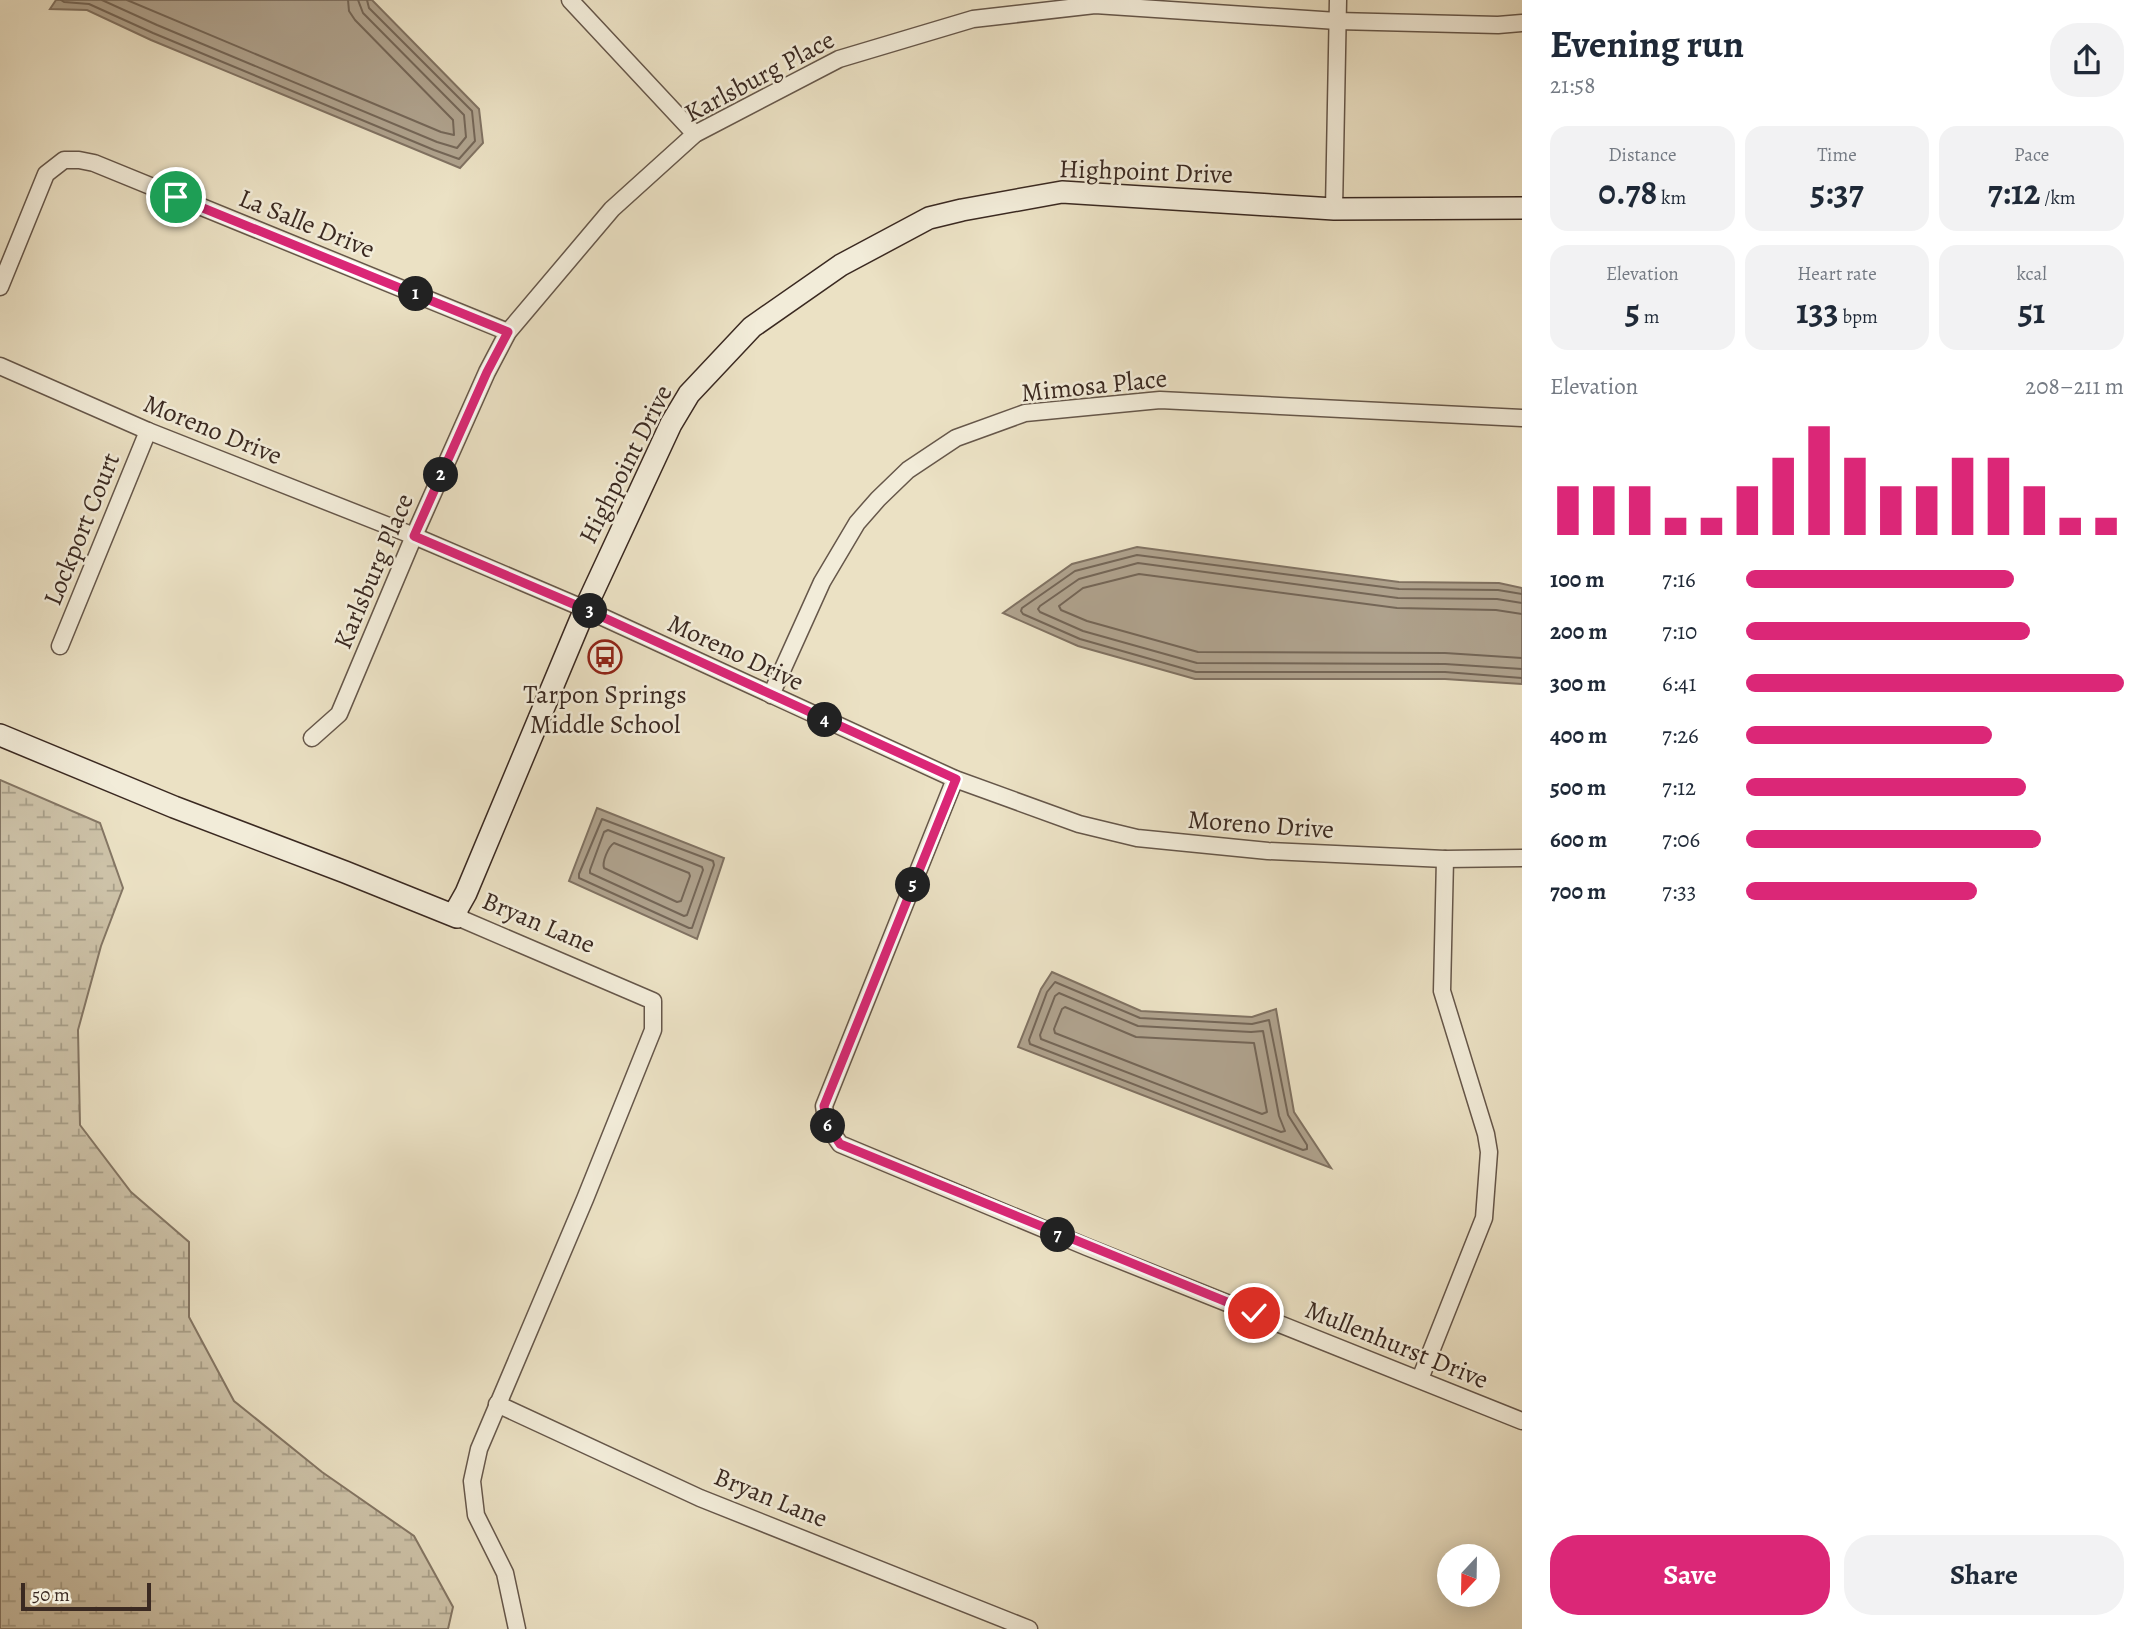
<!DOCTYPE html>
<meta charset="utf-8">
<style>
body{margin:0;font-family:Alegreya,serif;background:#f2f2f3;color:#1f2937;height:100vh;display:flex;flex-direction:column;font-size:26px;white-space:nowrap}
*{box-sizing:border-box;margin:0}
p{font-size:23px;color:#747a83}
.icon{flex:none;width:38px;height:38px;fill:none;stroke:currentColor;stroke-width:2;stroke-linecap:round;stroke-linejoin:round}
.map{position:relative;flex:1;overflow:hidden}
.sheet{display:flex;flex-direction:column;background:#fff;width:630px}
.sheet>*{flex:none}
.needle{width:46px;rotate:202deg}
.buttons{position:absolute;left:1437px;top:1544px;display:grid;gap:14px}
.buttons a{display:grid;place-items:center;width:63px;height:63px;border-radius:50%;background:#fff;box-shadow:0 4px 18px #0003;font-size:35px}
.scale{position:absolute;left:21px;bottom:18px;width:130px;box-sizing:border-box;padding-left:7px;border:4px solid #3a2921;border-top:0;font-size:19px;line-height:24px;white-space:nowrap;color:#3a2921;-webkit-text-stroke:5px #f2ecd9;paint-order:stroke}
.pin{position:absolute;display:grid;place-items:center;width:60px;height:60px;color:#fff;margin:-30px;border:4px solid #fff;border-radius:50%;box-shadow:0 2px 7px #0007}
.km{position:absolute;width:35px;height:35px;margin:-18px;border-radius:50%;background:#222;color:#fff;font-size:19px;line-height:35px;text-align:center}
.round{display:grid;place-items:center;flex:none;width:74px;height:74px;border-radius:28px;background:#f2f2f3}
.head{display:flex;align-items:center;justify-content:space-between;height:119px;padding:0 28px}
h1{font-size:38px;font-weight:700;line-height:52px}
.metrics{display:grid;grid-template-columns:repeat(3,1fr);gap:10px;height:119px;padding:7px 28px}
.metrics div{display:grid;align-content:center;border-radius:18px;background:#f2f2f3;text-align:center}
.metrics b{font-size:35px;font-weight:700}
.metrics small{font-size:19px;font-weight:400}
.metrics p{font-size:19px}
.chart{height:196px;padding:14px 28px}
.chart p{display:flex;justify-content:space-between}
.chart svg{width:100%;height:126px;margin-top:7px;stroke:#db2777;stroke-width:6}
.cta{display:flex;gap:14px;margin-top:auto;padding:14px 28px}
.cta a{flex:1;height:80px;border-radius:28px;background:#db2777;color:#fff;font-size:28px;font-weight:700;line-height:80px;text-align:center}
.cta a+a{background:#f2f2f3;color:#1f2937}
ul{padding:0 28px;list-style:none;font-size:23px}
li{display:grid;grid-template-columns:112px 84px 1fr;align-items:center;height:52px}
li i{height:18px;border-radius:9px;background:#db2777}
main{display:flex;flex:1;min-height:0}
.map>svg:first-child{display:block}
.wetland{fill:url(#wetland-marsh);stroke:#847664;stroke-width:2}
.water{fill:#afa28d;stroke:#807262;stroke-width:2}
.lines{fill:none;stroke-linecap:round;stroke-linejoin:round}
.shore{stroke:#746657;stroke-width:2}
.street-casing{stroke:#66574a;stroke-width:19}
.secondary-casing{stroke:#3a2921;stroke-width:24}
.street{stroke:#f2ecd9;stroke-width:16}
.secondary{stroke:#f2ecd9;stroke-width:21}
.route-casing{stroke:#fff;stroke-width:14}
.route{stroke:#db2777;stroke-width:9}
.labels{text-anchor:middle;stroke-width:5;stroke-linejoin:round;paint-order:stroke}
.street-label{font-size:26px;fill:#3a2921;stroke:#f2ecd9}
.poi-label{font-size:26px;fill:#3a2921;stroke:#f2ecd9}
</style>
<main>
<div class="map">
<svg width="1522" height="1629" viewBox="0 0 1522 1629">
<defs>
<pattern id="wetland-marsh" width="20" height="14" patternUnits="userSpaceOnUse" patternTransform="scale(1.75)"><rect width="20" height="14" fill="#cdc2a8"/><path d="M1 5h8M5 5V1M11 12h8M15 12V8" fill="none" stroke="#a79e88"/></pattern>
</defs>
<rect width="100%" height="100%" fill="#ebe1c4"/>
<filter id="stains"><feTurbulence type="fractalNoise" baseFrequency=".00286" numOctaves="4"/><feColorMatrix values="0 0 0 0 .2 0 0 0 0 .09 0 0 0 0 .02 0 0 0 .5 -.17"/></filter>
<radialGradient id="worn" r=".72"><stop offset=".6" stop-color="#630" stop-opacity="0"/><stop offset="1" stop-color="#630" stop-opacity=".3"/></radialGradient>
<polygon class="wetland" points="0,780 100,823 123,888 101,946 78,1030 80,1125 131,1192 189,1242 189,1317 234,1401 322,1472 414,1536 453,1607 448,1629 0,1629"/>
<g class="water">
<polygon points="56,0 372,0 479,109 483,143 460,168 151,40 87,10 50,9"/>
<polygon points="1137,547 1399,582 1499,583 1522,588 1522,684 1445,679 1195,679 1078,646 1003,613 1072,564"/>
<polygon points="597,808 724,858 697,939 569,881"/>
<polygon points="1052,972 1141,1011 1252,1017 1276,1009 1294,1112 1331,1168 1018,1047 1041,989"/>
</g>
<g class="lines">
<g class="shore">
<polyline points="61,0 64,2 89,4 153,33 434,150 459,159 475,141 472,111 369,8 367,0"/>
<polyline points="102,0 157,25 437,142 457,148 466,137 464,115 363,13 358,0"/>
<polyline points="127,0 441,132 454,135 453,120 355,20 349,11 348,0"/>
<polyline points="1522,594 1498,590 1399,589 1137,555 1075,571 1022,608 1021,611 1023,614 1080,639 1196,672 1445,672 1522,678"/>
<polyline points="1522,603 1497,599 1398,598 1138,563 1079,579 1040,606 1038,609 1040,612 1083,631 1197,663 1445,664 1522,669"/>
<polyline points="1522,614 1496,610 1397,608 1139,574 1083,588 1059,606 1061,610 1087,621 1198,652 1445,653 1522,658"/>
<polygon points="602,819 713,861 714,865 692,928 689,928 579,878 579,874"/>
<polygon points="608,830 702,867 703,870 687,915 684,916 590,873 590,870 604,832"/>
<path d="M614 843 689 873 690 876 681 901 677 902 604 868C602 862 608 847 614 843Z"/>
<polygon points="1055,982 1140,1018 1252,1024 1269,1020 1288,1115 1307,1145 1307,1149 1303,1150 1030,1044 1029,1040 1047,992"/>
<polygon points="1059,993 1138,1026 1251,1032 1263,1031 1279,1116 1285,1131 1281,1132 1041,1039 1040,1035 1055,996"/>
<polygon points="1065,1007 1136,1037 1254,1043 1267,1112 1262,1114 1055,1033 1054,1029 1062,1009"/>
</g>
<defs>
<g id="street">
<polyline points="570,0 695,134"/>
<polyline points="1334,209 1338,0"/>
<polyline points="0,287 46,174 64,160 79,160 94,163 508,332"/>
<polyline points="0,366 148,431 414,536 585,609 955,779 1079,824 1137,838 1268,851 1445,859 1522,858"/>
<polyline points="60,646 148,431"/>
<polyline points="771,695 822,582 857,523 878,499 908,470 956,438 1025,413 1160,400 1522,418"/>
<polyline points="312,738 339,714 414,536 487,372 508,332 612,209 695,134 839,59 973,19 1095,5 1337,21 1498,25 1522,23"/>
<polyline points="955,779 824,1106 827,1125 840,1144 1087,1247 1522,1421"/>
<polyline points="457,917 653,1001 653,1030 585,1199 479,1449 472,1481 476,1515 505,1573 517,1629"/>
<polyline points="1420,1379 1484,1218 1489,1152 1486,1134 1442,991 1445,859"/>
<polyline points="497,1404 700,1498 1029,1629"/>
</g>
<polyline id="secondary" points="0,735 174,807 345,872 457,917 457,909 466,893 585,609 671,424 689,394 752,327 841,265 929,218 962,210 1062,192 1334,209 1522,208"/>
</defs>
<use href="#street" class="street-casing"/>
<use href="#secondary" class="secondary-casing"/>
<use href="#street" class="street"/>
<use href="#secondary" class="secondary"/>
</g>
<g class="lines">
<defs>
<polyline id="route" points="176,197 508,332 487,372 414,536 585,609 956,779 824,1106 827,1125 840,1144 1254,1313"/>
</defs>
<use href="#route" class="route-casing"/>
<use href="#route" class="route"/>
</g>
<defs>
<symbol id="bus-ring" viewBox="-11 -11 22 22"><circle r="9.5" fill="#f2ecd9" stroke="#8f2418" stroke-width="1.5"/><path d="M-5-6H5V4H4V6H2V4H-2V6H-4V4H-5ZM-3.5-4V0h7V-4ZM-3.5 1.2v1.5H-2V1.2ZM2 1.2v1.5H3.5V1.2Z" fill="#8f2418"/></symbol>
</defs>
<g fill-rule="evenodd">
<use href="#bus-ring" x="586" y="638" width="38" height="38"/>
</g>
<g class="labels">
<g class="street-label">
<text transform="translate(759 76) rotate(-28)" y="9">Karlsburg Place</text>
<text transform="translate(1146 171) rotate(2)" y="9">Highpoint Drive</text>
<text transform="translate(307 223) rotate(22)" y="9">La Salle Drive</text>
<text transform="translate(1094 385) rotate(-6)" y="9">Mimosa Place</text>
<text transform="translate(213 429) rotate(22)" y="9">Moreno Drive</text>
<text transform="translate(625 464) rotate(-63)" y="9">Highpoint Drive</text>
<text transform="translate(81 529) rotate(-68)" y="9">Lockport Court</text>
<text transform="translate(373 571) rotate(-67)" y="9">Karlsburg Place</text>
<text transform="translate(736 652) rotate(25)" y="9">Moreno Drive</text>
<text transform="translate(1261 824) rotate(4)" y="9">Moreno Drive</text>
<text transform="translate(539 922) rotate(23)" y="9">Bryan Lane</text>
<text transform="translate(1397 1344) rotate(22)" y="9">Mullenhurst Drive</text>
<text transform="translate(771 1497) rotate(22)" y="9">Bryan Lane</text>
</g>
<g class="poi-label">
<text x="605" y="703">Tarpon Springs<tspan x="605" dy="30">Middle School</tspan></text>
</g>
</g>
<rect width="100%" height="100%" filter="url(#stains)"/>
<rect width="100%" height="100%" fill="url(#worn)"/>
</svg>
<div class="buttons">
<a><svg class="needle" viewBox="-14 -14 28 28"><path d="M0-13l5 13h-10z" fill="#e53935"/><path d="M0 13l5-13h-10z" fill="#747a83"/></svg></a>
</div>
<div class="scale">50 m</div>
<div class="pin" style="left:176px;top:197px;background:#1e9e55"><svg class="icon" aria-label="arrive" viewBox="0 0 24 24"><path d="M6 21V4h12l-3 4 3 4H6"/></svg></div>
<div class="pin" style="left:1254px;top:1313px;background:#d93025"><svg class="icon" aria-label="check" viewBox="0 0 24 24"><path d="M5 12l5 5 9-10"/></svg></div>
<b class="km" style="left:416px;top:294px">1</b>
<b class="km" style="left:441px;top:475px">2</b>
<b class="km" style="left:590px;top:611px">3</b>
<b class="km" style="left:825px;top:720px">4</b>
<b class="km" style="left:913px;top:885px">5</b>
<b class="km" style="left:828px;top:1126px">6</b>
<b class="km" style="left:1058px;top:1235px">7</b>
</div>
<section class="sheet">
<div class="head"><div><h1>Evening run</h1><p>21:58</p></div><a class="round"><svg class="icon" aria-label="share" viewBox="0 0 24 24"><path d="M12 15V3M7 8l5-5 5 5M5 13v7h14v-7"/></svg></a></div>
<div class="metrics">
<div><p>Distance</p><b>0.78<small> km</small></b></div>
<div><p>Time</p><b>5:37</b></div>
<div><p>Pace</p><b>7:12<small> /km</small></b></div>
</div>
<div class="metrics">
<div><p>Elevation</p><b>5<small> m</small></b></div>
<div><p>Heart rate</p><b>133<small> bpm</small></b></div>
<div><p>kcal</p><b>51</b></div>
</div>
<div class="chart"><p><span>Elevation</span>208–211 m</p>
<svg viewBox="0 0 160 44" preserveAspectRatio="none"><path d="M5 44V27M15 44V27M25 44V27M35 44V38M45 44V38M55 44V27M65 44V17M75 44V6M85 44V17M95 44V27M105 44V27M115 44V17M125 44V17M135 44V27M145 44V38M155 44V38"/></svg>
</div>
<ul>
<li><b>100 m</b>7:16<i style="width:71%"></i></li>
<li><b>200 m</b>7:10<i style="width:75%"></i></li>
<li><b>300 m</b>6:41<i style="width:100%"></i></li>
<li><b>400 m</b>7:26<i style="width:65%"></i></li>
<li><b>500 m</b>7:12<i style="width:74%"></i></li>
<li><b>600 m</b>7:06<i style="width:78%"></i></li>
<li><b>700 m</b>7:33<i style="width:61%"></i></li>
</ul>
<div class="cta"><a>Save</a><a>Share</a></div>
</section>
</main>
